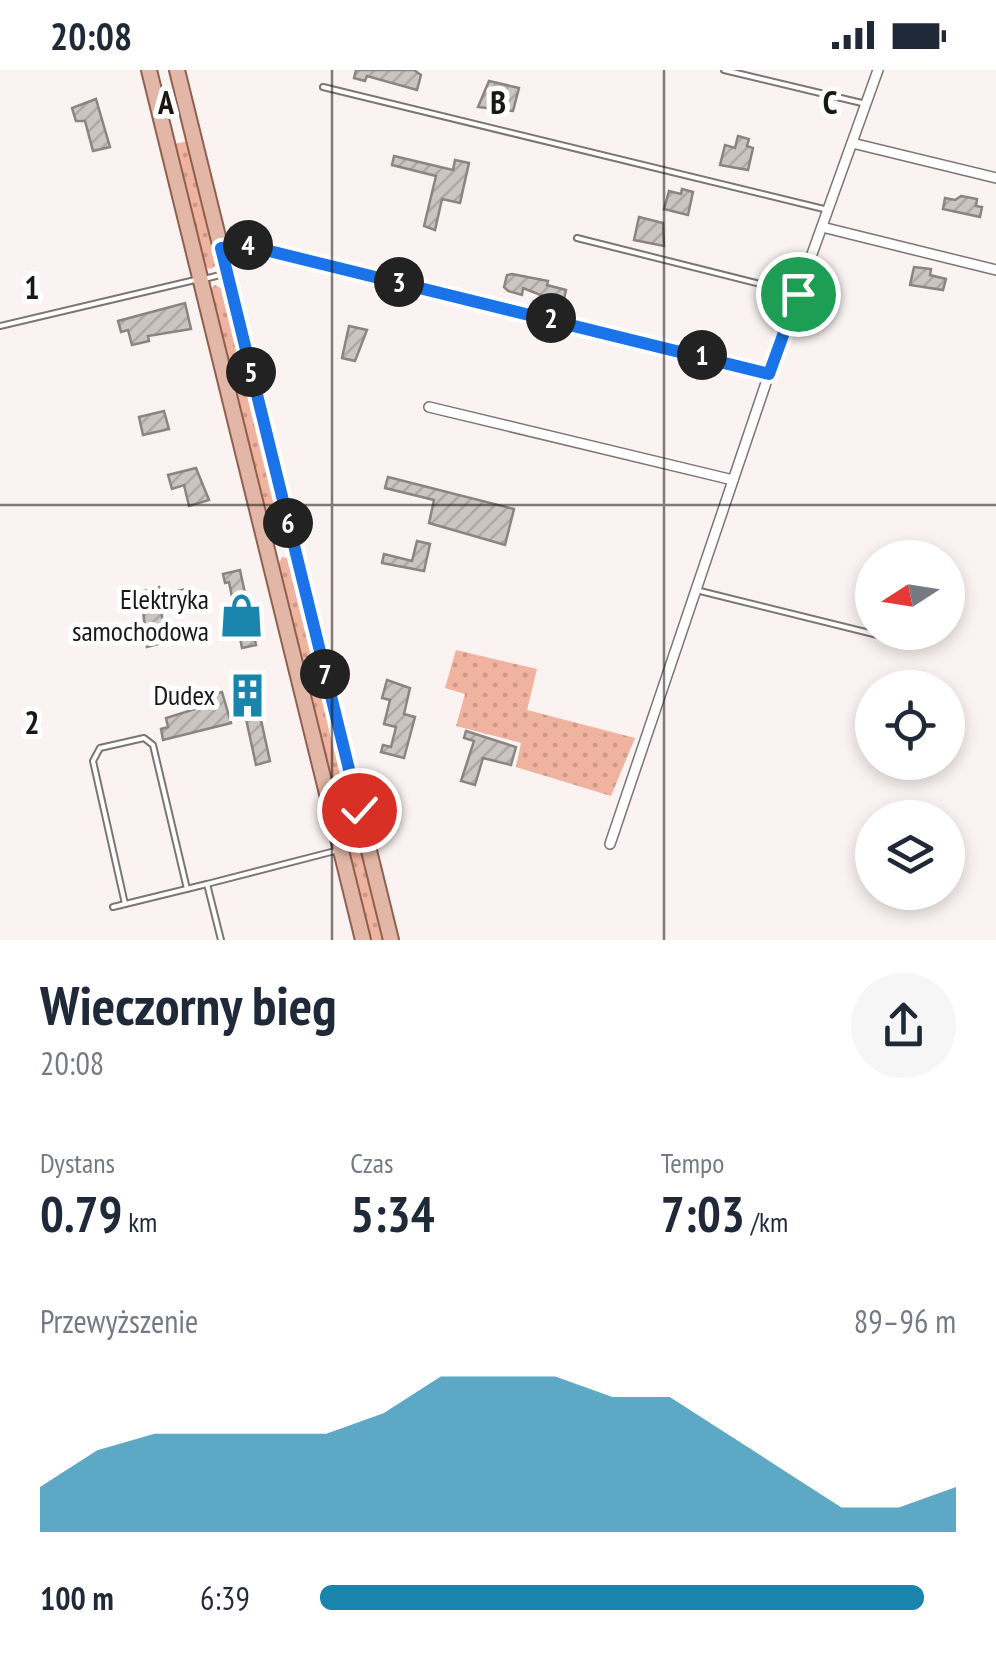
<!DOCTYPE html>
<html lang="pl">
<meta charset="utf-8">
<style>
body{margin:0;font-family:"PT Sans Narrow",sans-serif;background:#f6f6f7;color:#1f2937;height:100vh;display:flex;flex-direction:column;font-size:38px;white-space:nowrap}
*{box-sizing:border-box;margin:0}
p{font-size:32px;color:#747a83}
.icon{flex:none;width:55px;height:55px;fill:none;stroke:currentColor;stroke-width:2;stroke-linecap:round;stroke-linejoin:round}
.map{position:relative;height:870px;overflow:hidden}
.drawer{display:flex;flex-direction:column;background:#fff;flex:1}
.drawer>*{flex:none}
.needle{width:65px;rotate:258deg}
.buttons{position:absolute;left:855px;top:470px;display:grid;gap:20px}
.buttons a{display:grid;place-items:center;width:110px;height:110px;border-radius:50%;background:#fff;box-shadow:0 5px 15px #0003;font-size:50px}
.pin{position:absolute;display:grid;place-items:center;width:85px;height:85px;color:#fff;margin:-42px;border:5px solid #fff;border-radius:50%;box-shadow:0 2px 10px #0007}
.km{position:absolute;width:50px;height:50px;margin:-25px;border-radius:50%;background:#222;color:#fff;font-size:28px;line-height:50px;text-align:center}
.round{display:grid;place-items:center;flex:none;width:105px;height:105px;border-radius:52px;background:#f6f6f7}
.summary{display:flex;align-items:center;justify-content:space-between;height:170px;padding:0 40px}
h1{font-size:55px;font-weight:700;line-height:75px}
.metrics{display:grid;grid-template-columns:repeat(3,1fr);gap:15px;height:170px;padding:10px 40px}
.metrics div{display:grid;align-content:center}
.metrics b{font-size:50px;font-weight:700}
.metrics small{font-size:28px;font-weight:400}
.metrics p{font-size:28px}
.chart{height:280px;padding:20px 40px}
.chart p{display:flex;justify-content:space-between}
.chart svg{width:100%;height:180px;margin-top:10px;fill:#1984ac;opacity:.7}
ul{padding:0 40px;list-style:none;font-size:32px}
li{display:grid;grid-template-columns:160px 120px 1fr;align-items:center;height:75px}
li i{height:25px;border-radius:12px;background:#1984ac}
.status{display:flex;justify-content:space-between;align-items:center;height:70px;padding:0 50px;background:#fff;direction:ltr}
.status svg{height:28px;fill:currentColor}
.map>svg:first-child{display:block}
.grass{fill:url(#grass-dots)}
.building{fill:url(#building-hatch);stroke:#8a8482;stroke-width:2.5}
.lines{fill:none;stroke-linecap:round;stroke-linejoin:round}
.lane-casing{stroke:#7b7573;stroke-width:8}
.street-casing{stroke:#7b7573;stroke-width:12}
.primary-casing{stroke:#90604f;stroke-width:18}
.lane{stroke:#fff;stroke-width:4}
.street{stroke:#fff;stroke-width:9}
.primary{stroke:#e3b7a7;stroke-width:14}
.route-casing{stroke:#fff;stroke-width:20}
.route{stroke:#1a73e8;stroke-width:12}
.grid{fill:none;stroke:#1a1817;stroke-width:2.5;stroke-opacity:0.55}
.labels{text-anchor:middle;stroke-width:10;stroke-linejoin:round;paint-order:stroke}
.poi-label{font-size:28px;fill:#1a1817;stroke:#fff;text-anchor:end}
.grid-label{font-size:32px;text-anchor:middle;font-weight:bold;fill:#1a1817;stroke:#fff;stroke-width:10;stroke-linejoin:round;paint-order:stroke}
</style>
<div class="status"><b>20:08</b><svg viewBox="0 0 49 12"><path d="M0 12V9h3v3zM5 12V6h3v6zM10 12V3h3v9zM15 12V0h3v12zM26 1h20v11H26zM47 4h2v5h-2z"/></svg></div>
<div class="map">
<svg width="996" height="870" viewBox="0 0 996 870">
<defs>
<pattern id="grass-dots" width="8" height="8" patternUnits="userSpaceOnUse" patternTransform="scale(2.5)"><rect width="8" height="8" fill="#efb39f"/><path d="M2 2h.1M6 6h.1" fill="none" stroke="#c98" stroke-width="1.8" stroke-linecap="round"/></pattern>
<pattern id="building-hatch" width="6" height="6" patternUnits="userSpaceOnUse" patternTransform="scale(2.5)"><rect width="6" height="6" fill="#cbc5c2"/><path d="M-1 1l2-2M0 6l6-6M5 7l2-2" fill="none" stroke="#aea8a6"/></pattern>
</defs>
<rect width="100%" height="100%" fill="#faf3f1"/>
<g class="grass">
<polygon points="189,71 218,194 211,199 205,197 174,74"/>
<polygon points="215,215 224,220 287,473 282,476 271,468 210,219"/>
<polygon points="282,487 292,489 386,870 370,870 278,495"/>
<polygon points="456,580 537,599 527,640 635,668 611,726 516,697 521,673 456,656 465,624 445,618"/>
</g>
<g class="building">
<polygon points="356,0 414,0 421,5 417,20 367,6 365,11 354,8"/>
<polygon points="489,11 519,18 513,41 478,37"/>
<polygon points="96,29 110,77 93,81 85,51 76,51 72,38"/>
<polygon points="738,66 749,69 747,76 753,78 748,100 720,95 725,75 735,78"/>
<polygon points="394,86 453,100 455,90 469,93 460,133 442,129 435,160 424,156 436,106 392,95"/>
<polygon points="682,119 693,122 688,145 664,139 669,121 681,124"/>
<polygon points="961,126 977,129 976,136 982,137 980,147 943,139 945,128 955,130"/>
<polygon points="639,147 663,153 664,176 634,170"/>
<polygon points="914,197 931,199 930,205 946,209 943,220 910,215"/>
<polygon points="512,204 548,211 547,215 566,220 563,234 523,218 522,225 508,221 504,217 507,205"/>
<polygon points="185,233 191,259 148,266 149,271 132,275 128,260 121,262 118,251"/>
<polygon points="349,256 367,260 355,291 342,288"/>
<polygon points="164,341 169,359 143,365 139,347"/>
<polygon points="196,398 209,430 189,436 184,415 172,419 168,405"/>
<polygon points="388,407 514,439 505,475 429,453 434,430 385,418"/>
<polygon points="417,471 430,474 424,501 382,493 384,484 412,491"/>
<polygon points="240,500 256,575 242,578 229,512 225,513 223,504"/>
<polygon points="159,517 161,525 190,518 192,526 160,534 166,572 147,577 141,522"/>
<polygon points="252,609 270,691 256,695 238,612"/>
<polygon points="387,610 410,618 404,644 415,647 404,688 381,682 383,675 391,677 396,657 384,654 390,630 382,628"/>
<polygon points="222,622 231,653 163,670 161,659 168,657 166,648 205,636 203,627"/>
<polygon points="466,661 516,677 511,695 483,688 475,715 461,711 474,671 464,668"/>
</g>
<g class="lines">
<defs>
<g id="lane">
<polyline points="724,0 866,34"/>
<polyline points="323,17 828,140"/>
<polyline points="577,168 796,223"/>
<polyline points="204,209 224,204"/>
<polyline points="0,256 195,210"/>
<polyline points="696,520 914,574"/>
<polyline points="125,834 93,691 100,678 144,668 153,675 187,819"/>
<polyline points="113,837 207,814"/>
<polyline points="221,870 207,814 335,781"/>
</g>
<g id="street">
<polyline points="852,73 996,108"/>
<polyline points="822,157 996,200"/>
<polyline points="221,178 249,175 769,304"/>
<polyline points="429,337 733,410"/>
<polyline points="610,774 769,304 878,0"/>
</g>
<g id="primary">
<polyline points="149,0 363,870"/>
<polyline points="177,0 391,870"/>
</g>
</defs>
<use href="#lane" class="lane-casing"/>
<use href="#street" class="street-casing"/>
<use href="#primary" class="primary-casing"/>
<use href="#lane" class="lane"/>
<use href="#street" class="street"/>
<use href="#primary" class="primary"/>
</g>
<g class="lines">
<defs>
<polyline id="route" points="359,740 221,178 249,176 769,304 798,224"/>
</defs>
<use href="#route" class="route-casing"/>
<use href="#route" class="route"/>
</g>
<path class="grid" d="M332 0V870M664 0V870M0 435H996"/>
<defs>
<symbol id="shop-bare" viewBox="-9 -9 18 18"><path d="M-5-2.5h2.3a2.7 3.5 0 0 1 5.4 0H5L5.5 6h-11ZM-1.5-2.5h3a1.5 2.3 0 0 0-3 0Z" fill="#1984ac" stroke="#fff" stroke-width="2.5" paint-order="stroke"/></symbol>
<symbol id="building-bare" viewBox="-9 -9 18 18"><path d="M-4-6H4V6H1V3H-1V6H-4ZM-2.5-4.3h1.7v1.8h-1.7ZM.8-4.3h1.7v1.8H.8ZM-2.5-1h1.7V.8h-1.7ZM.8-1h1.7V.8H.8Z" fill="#1984ac" stroke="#fff" stroke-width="2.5" paint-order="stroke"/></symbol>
</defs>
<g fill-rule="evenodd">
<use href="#shop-bare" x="210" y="514" width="63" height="63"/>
<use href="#building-bare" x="216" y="594" width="63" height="63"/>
</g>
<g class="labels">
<g class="poi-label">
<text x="209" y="539">Elektryka<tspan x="209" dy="32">samochodowa</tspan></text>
<text x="215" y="635">Dudex</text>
</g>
</g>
<g class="grid-label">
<text x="166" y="44">A</text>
<text x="498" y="44">B</text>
<text x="830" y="44">C</text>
<text x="32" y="229">1</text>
<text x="32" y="664">2</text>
</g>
</svg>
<div class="buttons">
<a><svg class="needle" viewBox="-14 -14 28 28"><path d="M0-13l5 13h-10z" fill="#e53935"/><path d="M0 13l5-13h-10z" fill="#747a83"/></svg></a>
<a><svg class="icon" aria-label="locate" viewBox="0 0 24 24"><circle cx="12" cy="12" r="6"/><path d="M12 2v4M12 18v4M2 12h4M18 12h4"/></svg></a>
<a><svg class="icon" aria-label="layers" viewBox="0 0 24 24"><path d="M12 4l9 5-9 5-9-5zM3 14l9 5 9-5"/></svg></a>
</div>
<div class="pin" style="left:798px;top:224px;background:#1e9e55"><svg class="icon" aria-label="arrive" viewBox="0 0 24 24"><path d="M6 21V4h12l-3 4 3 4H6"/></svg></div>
<div class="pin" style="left:359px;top:740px;background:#d93025"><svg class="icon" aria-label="check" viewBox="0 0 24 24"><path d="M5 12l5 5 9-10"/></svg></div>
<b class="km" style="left:702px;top:285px">1</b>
<b class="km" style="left:551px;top:248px">2</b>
<b class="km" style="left:399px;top:212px">3</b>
<b class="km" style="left:248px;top:175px">4</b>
<b class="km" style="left:251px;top:302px">5</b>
<b class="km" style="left:288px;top:453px">6</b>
<b class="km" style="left:325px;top:604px">7</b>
</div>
<section class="drawer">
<div class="summary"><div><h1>Wieczorny bieg</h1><p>20:08</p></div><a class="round"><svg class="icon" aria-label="share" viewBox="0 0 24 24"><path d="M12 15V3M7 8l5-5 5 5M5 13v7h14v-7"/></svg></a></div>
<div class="metrics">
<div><p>Dystans</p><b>0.79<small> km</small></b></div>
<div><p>Czas</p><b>5:34</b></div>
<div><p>Tempo</p><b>7:03<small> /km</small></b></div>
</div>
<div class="chart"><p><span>Przewyższenie</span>89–96 m</p>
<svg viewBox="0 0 160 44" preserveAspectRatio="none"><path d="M0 44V33L10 24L20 20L30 20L40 20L50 20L60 15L70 6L80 6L90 6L100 11L110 11L120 20L130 29L140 38L150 38L160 33V44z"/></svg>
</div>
<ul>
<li><b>100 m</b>6:39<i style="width:95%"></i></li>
</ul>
</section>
